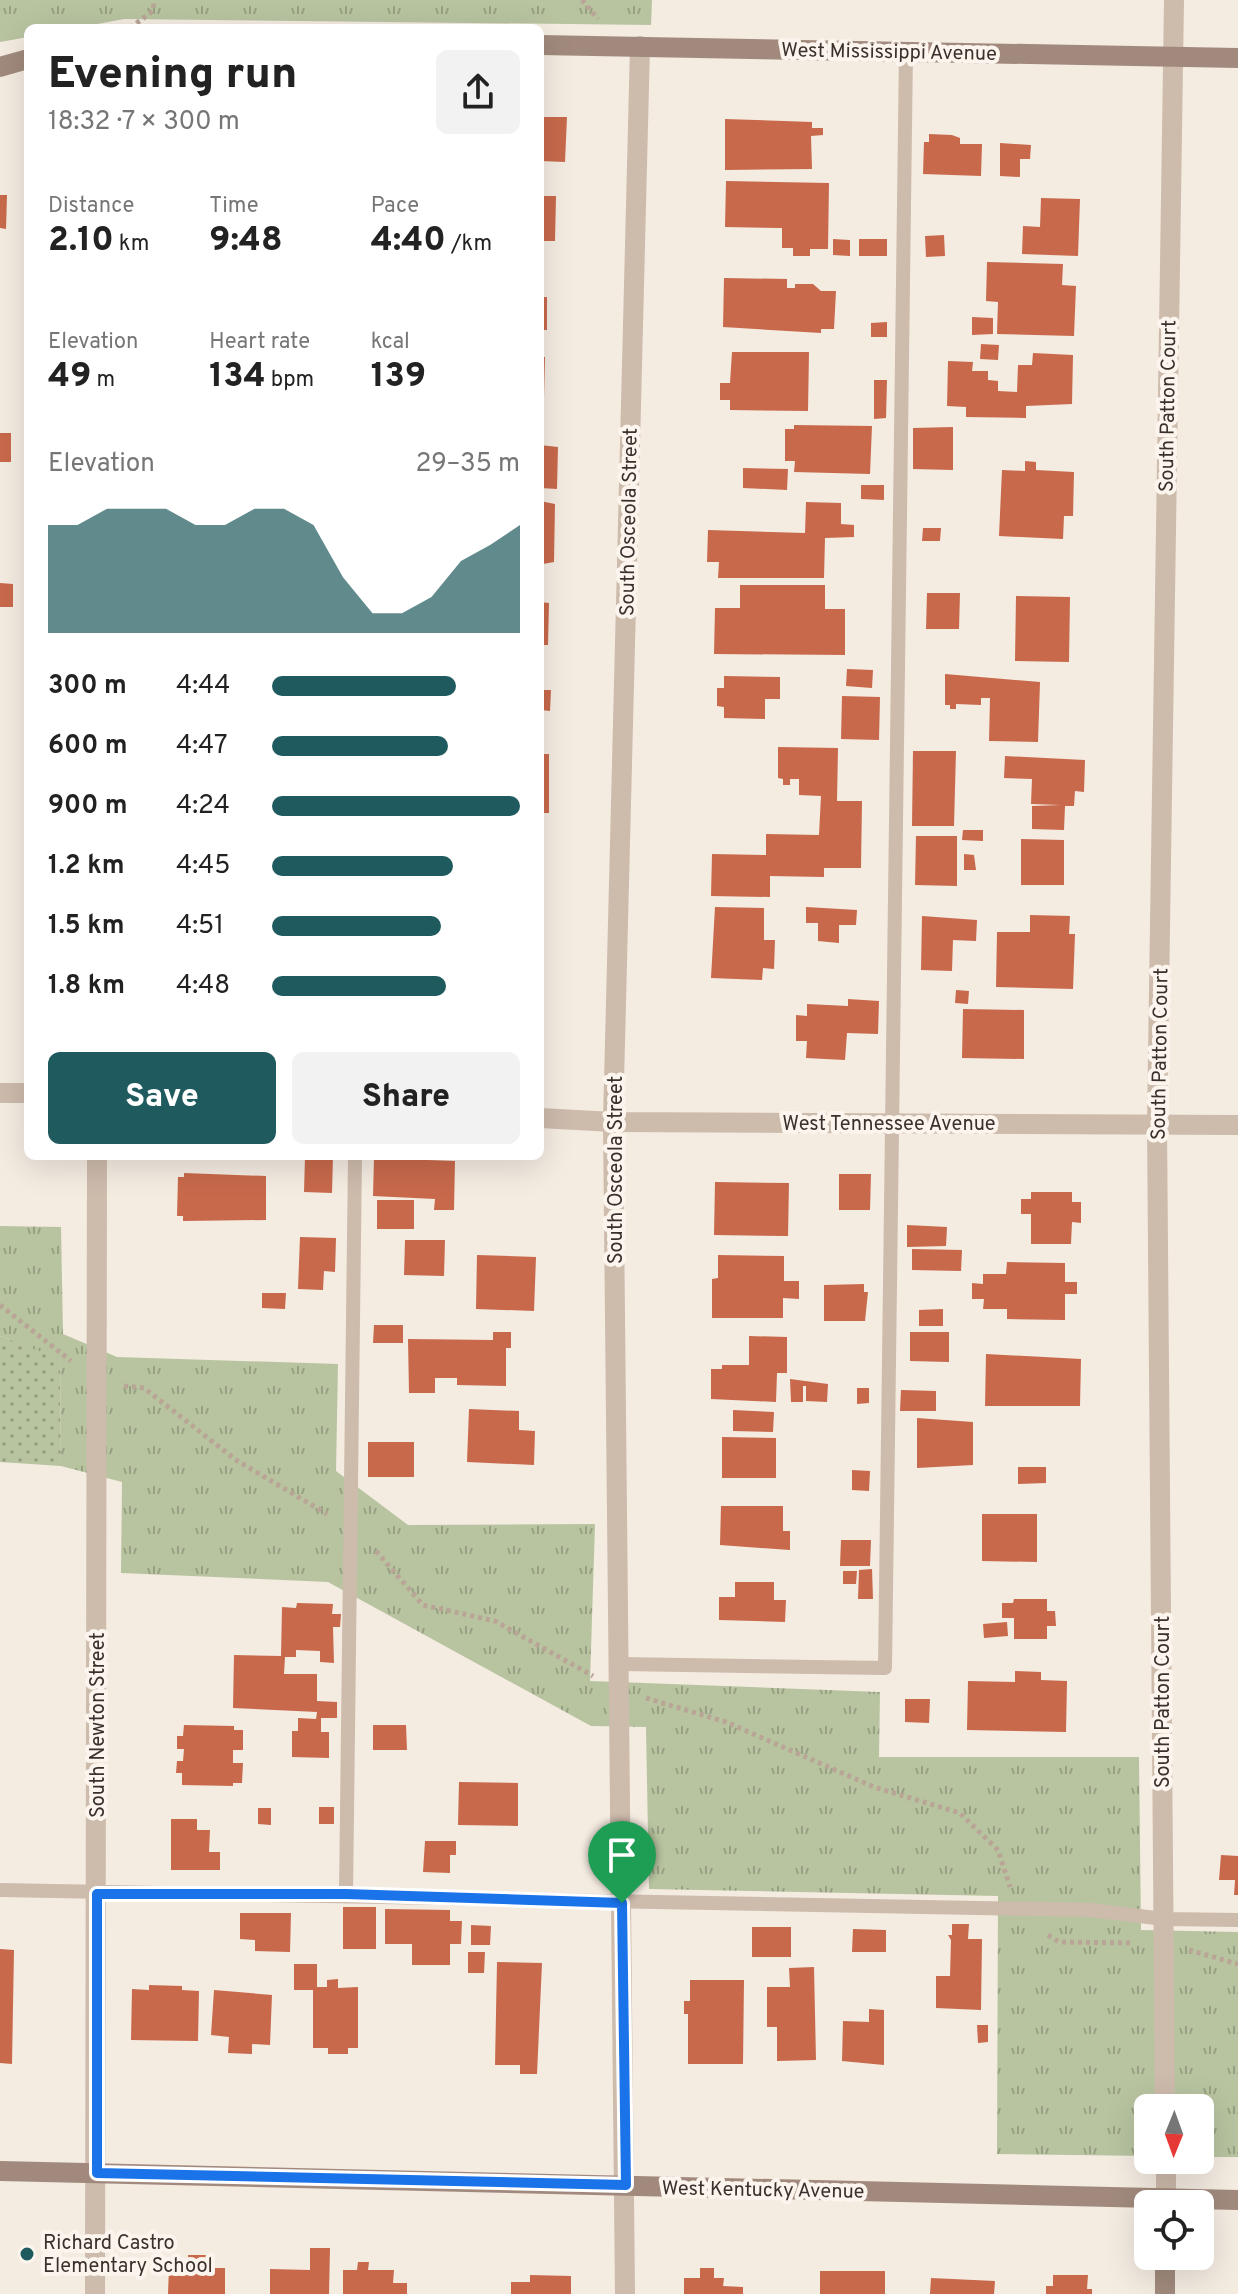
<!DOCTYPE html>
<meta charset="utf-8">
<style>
body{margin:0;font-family:Overpass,sans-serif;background:#f2f2f2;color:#222;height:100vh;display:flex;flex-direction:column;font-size:30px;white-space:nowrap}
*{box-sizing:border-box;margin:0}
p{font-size:26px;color:#767676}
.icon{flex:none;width:44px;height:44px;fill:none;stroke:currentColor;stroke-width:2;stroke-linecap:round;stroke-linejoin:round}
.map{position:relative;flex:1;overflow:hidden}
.details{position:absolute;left:24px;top:24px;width:520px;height:1136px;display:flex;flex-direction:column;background:#fff;border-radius:12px;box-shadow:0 8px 32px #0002}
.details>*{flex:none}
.needle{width:52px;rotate:181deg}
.buttons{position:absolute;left:1134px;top:2094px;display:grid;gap:16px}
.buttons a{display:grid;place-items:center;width:80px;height:80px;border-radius:12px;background:#fff;box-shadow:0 8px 32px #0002;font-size:40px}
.pin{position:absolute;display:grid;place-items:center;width:68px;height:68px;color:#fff;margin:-82px -34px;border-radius:50% 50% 50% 0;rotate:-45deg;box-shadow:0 0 8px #0007}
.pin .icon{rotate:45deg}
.round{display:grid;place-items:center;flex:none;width:84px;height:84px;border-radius:12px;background:#f2f2f2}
.head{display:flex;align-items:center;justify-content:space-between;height:136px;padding:0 24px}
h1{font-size:44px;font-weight:800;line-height:60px}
.figures{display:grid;grid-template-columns:repeat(3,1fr);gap:12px;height:136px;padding:8px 24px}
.figures div{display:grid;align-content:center}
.figures b{font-size:34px;font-weight:800}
.figures small{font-size:22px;font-weight:400}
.figures p{font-size:22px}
.chart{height:224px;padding:16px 24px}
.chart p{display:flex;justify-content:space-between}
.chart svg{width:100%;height:144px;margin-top:8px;fill:#1f5a5e;opacity:.7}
.button{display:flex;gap:16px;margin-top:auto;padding:16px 24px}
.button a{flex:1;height:92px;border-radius:12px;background:#1f5a5e;color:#fff;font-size:32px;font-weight:800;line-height:92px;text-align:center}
.button a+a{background:#f2f2f2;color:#222}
ul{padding:0 24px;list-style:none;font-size:26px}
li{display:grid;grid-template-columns:128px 96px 1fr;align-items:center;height:60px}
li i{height:20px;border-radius:10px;background:#1f5a5e}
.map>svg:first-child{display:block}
.grass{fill:url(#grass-dots)}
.park{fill:url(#park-tufts)}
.building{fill:#c8694b}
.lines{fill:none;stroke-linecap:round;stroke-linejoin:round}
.path{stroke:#b9a596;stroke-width:5;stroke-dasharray:4 4;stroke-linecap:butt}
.lane{stroke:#cdbbac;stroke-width:14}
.street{stroke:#cdbbac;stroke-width:20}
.secondary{stroke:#a18a7d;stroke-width:20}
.route-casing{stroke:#fff;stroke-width:16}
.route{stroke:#1a73e8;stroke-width:10}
.poi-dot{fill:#1f5a5e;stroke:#fbf5ee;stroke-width:3}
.labels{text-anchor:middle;stroke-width:8;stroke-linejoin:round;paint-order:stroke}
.street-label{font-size:20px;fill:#3b302b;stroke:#fbf5ee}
.poi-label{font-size:20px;fill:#3b302b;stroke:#fbf5ee;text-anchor:start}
</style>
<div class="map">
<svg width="1238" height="2294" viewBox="0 0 1238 2294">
<defs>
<pattern id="grass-dots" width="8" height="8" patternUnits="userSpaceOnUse" patternTransform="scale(2)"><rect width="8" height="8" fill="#b8c4a0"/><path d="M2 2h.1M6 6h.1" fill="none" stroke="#97a083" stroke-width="1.8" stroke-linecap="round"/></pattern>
<pattern id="park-tufts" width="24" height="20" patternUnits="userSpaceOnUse" patternTransform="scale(2)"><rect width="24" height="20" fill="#b8c4a0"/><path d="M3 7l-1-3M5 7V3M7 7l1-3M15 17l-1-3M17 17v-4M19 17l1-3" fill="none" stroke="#97a083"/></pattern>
</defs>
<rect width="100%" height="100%" fill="#f4ebe1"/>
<polygon class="grass" points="0,1336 60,1358 61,1466 0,1462"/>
<g class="park">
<polygon points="0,0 652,0 651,25 124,19 76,28 28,28 28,37 0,42"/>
<polygon points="0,1226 61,1227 63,1334 117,1357 338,1364 336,1471 408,1525 595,1524 590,1681 880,1692 879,1757 1139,1757 1141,1930 1238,1932 1238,2157 1200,2157 1200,2108 1148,2108 1148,2156 997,2154 998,1896 649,1889 646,1727 591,1726 328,1582 121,1573 122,1482 61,1466 60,1359 0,1336"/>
</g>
<g class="building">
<polygon points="540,117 567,117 565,162 540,161"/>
<polygon points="725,119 812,122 812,128 823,128 823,135 811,136 812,169 725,170"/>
<polygon points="929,134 952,135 960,138 960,144 982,144 981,176 923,174 924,142 929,142"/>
<polygon points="1000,143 1031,145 1030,159 1020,159 1020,177 1000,176"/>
<polygon points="726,181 829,183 828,249 810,249 810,256 793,256 793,248 782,248 782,228 725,227"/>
<polygon points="0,195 7,195 6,229 0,228"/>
<polygon points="540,196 556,196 555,241 540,241"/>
<polygon points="1041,198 1080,199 1078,256 1022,254 1023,226 1040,227"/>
<polygon points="944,235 945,256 926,257 925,236"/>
<polygon points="833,239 850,240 850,256 833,255"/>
<rect x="859" y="239" width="28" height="17"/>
<polygon points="987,262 1063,264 1062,285 1076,286 1074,336 997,334 998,302 986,301"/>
<polygon points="540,275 543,275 543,297 547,297 547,330 540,330"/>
<polygon points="724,278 787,279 787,288 795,288 795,284 813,284 821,291 836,291 834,329 821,329 821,333 723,327"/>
<polygon points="972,317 993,318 993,334 972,335"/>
<polygon points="887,322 887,337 871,337 871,323"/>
<polygon points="981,344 999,345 998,360 980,359"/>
<polygon points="732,352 809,352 808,411 730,410 730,400 720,400 720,383 730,383"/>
<polygon points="1033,353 1073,355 1072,404 1026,406 1026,418 966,417 966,407 947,406 948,361 973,362 972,371 988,371 988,380 998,381 998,391 1017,392 1018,365 1032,365"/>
<polygon points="540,357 545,357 544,397 540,397"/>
<polygon points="874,380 887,380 886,418 874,419"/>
<polygon points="794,425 872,426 870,474 794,472 795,461 785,461 785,429 794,429"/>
<polygon points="953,427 953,470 913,469 913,428"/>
<rect x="0" y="433" width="11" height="29"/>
<polygon points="540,445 558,447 557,489 540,488"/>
<polygon points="1025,461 1036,462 1036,470 1074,472 1073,516 1064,516 1063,539 999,536 1002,470 1025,471"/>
<polygon points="743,468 788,469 787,490 743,488"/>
<polygon points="861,485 884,485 884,500 861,499"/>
<polygon points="540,501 555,504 554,562 543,564 540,564"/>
<polygon points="806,502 841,503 841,524 854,525 854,537 825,538 824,578 718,578 719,562 707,562 708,530 805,533"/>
<polygon points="923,528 941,528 940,541 922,541"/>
<polygon points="0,583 13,584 13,607 0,607"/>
<polygon points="740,585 825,585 825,609 845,609 845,655 714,654 715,608 740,608"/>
<polygon points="927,593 960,593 959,629 926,629"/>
<polygon points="1016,596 1070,597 1069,662 1015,661"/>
<polygon points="540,602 549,603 548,645 540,645"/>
<polygon points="847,669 873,670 872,688 846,686"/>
<polygon points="945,674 1040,682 1038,742 989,741 990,698 981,698 981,705 956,704 956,709 950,709 950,705 945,705"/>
<polygon points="724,676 780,677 780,699 765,699 765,719 724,718 724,707 717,706 717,688 724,688"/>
<polygon points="540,690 551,690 550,711 540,710"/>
<polygon points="842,696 880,697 879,740 841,739"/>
<polygon points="778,747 838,748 837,801 862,801 861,868 824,868 824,877 770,876 770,897 711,896 712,854 766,855 766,834 819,835 821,796 799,795 799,779 790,779 790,785 783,785 783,779 778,778"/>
<polygon points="913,751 956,751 954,826 912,826"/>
<rect x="540" y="754" width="9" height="59"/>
<polygon points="1005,756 1085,760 1084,792 1075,791 1074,806 1065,806 1064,830 1032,829 1032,806 1061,805 1031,804 1032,779 1004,778"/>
<polygon points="963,830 983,830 983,841 962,840"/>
<polygon points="916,836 957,836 957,886 915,885"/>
<polygon points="1021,839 1064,840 1064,885 1021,885"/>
<polygon points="964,854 974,855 976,870 964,870"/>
<polygon points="715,907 764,908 764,940 775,940 774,969 763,968 762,980 711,978"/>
<polygon points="806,907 857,910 856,925 839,925 839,943 818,941 818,923 806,923"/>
<polygon points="1030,915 1070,916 1069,934 1075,934 1073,989 996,987 997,932 1030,932"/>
<polygon points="922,916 977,920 976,941 953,940 952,971 921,970"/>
<polygon points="956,990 969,991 968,1004 955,1003"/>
<polygon points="848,999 879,1001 878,1034 847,1033 845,1060 806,1058 807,1041 796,1041 796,1015 807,1016 807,1004 848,1006"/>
<polygon points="963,1009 1024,1010 1024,1059 962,1058"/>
<polygon points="305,1156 333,1156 332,1193 304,1192"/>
<polygon points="374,1158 455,1161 454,1210 434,1210 435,1199 373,1196"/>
<polygon points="184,1173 266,1176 266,1220 183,1221 183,1216 177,1216 178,1177 184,1177"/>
<polygon points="839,1174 871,1174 870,1210 839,1210"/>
<polygon points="715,1182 789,1183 788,1236 714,1235"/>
<polygon points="1031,1192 1072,1192 1072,1202 1081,1202 1081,1223 1072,1222 1071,1244 1031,1244 1031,1214 1021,1214 1021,1199 1031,1199"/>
<rect x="377" y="1200" width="37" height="29"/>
<polygon points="907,1225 947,1227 946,1246 907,1247"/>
<polygon points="300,1237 336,1238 335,1272 324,1271 323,1290 298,1289"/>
<polygon points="405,1240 445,1240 444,1276 404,1275"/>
<polygon points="912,1249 962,1250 961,1271 912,1270"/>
<polygon points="477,1255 536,1257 534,1311 476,1309"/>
<polygon points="718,1255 784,1256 784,1281 799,1281 799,1299 783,1298 783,1318 712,1318 712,1279 718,1278"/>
<polygon points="1007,1262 1065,1263 1065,1282 1077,1282 1077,1294 1065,1294 1065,1320 1007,1319 1007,1309 983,1309 984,1299 972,1299 972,1283 983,1284 983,1274 1006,1274"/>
<polygon points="864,1284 864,1292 868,1292 865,1321 824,1321 824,1285"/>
<polygon points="262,1293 286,1293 285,1309 262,1308"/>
<polygon points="943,1309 943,1326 919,1326 919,1310"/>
<polygon points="374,1325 403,1325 403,1343 373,1343"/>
<polygon points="493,1332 511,1332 511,1348 506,1348 506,1386 457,1385 457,1378 435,1378 435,1393 409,1393 408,1339 493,1340"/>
<polygon points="910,1332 949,1332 949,1362 910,1361"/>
<polygon points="749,1336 787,1337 787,1373 777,1373 776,1402 711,1399 711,1369 722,1369 722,1365 749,1365"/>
<polygon points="986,1354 1081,1359 1080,1406 985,1406"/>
<polygon points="790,1379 828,1384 827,1402 806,1401 806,1386 803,1386 803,1402 791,1402"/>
<polygon points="857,1388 869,1388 869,1403 857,1404"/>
<polygon points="901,1390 936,1391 936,1411 900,1411"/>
<polygon points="469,1409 519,1411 519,1430 535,1431 534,1465 467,1462"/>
<polygon points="733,1410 774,1412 773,1432 733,1431"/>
<polygon points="917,1418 973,1422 973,1465 917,1468"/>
<polygon points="722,1437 776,1438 776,1478 722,1478"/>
<rect x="368" y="1442" width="46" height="35"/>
<polygon points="1018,1467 1046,1467 1046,1483 1018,1484"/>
<polygon points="852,1470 870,1471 869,1491 852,1490"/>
<polygon points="721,1506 783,1506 783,1531 790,1531 790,1550 720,1545"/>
<polygon points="982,1514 1037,1514 1037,1562 982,1561"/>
<polygon points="841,1540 871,1540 870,1566 840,1566"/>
<polygon points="872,1569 873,1599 858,1599 859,1570"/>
<polygon points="843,1571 857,1571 856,1584 843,1584"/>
<polygon points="735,1582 774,1582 774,1600 786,1600 785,1622 719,1620 719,1597 735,1597"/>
<polygon points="1014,1599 1047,1599 1047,1611 1055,1611 1056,1626 1047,1626 1047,1639 1014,1639 1014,1618 1002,1618 1002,1603 1013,1603"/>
<polygon points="297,1603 333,1604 332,1614 341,1614 340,1627 333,1627 334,1663 320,1662 320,1651 296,1650 296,1657 285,1657 284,1674 317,1674 317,1701 337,1702 337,1718 321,1718 321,1732 329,1732 329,1758 292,1757 292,1731 298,1731 298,1718 316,1719 317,1712 233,1708 234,1655 281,1656 282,1607 296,1608"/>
<polygon points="1007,1622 1008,1636 984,1638 983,1624"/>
<polygon points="1015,1671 1041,1672 1041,1680 1067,1681 1066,1732 967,1730 968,1681 1015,1682"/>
<polygon points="905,1699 930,1699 929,1723 905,1722"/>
<polygon points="184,1725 234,1726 234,1730 243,1730 243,1750 233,1750 233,1763 243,1763 242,1783 233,1783 233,1786 182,1785 182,1773 176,1773 177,1761 183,1761 184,1749 177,1749 177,1736 183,1736"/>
<polygon points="373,1725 406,1725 407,1750 373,1750"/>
<polygon points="459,1782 518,1783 518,1826 458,1825"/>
<rect x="319" y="1807" width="15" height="17"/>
<polygon points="258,1808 271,1808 271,1825 258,1824"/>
<polygon points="171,1819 197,1819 197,1830 210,1830 209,1852 220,1852 220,1870 171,1870"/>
<polygon points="425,1841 456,1841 456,1855 450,1855 450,1873 423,1872"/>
<polygon points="1221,1855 1238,1856 1238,1895 1234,1895 1235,1880 1219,1880"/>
<rect x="343" y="1907" width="33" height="42"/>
<polygon points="385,1909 450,1910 450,1921 462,1921 461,1944 450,1944 450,1965 412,1965 412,1944 385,1944"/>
<polygon points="240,1913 291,1913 290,1952 255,1951 255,1940 240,1939"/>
<polygon points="952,1924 969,1924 968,1939 982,1939 981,2010 936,2008 936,1976 950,1976 951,1940 948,1935 952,1935"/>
<polygon points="471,1925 491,1926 490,1945 471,1945"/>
<rect x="752" y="1927" width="39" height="30"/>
<polygon points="853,1929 886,1930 886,1952 852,1952"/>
<polygon points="0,1949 14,1950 12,2064 0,2063"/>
<polygon points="468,1952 485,1952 484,1973 468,1973"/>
<polygon points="497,1962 542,1963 537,2074 520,2074 520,2065 495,2065"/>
<polygon points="294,1964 317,1964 317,1987 327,1987 327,1980 338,1979 338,1988 358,1987 358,2048 348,2048 348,2054 328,2054 328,2048 313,2048 313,1990 294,1990"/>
<polygon points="814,1967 816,2060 777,2061 777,2027 767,2027 767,1987 790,1987 789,1968"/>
<polygon points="690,1980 744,1980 743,2064 688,2064 688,2014 684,2014 684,2001 690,2001"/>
<polygon points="149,1985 182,1986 182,1990 199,1991 198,2041 131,2040 132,1989 149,1990"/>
<polygon points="214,1990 272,1995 270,2045 252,2044 252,2054 228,2053 229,2037 211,2035"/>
<polygon points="869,2009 884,2010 884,2065 842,2061 843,2021 869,2022"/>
<polygon points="977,2025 988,2025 988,2042 978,2043"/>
<polygon points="310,2248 330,2248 329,2294 270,2294 270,2269 310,2270"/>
<polygon points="188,2255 211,2255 211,2268 225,2268 225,2294 168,2294 169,2268 188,2267"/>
<polygon points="358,2262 369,2262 368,2270 394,2270 393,2283 407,2283 407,2294 343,2294 343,2270 357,2270"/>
<polygon points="700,2268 714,2268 714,2278 724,2278 723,2286 743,2287 743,2294 684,2294 684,2278 700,2278"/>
<rect x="820" y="2271" width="65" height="23"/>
<polygon points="530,2275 571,2276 571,2294 511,2294 511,2282 530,2282"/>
<polygon points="1053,2275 1088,2275 1087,2289 1092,2289 1092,2294 1046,2294 1046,2286 1053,2286"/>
<polygon points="931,2278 995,2281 994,2294 930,2294"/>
</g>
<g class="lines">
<g class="path">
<polyline points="582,0 598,19"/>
<polyline points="130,28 153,11 154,0"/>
<polyline points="0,1305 71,1361"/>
<polyline points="124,1386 144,1388 236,1460 327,1514"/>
<polyline points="376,1551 423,1605 495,1621 593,1676"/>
<polyline points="646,1698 726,1722 874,1787 960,1813 998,1850 1010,1887"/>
<polyline points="1048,1935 1059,1942 1132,1943"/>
<polyline points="1189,1950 1238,1964"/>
</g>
<g class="lane">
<polyline points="620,1664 885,1668 906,51"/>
<polyline points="0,1890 1091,1910 1164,1919 1238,1920"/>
<polyline points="346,1894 355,1156"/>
</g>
<g class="street">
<polyline points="0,1093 28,1093"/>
<polyline points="540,1118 613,1122 1238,1125"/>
<polyline points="1165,2108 1157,1124 1174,0"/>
<polyline points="1166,2160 1166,2198"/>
<polyline points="95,2294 97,1156"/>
<polyline points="625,2294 613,1122 640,46"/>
</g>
<g class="secondary">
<polyline points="540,45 1238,58"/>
<polyline points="0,67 28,59"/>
<polyline points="0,2171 1238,2200"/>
<polyline points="1165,2294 1165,2256"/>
</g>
</g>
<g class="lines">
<defs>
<polygon id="route" points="97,1894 346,1894 622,1903 626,2185 97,2173"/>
</defs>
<use href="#route" class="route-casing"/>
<use href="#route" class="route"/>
</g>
<circle class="poi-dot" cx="27" cy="2254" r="8"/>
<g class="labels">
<g class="street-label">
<text transform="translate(889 51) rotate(1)" y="7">West Mississippi Avenue</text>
<text transform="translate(1167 406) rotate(-89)" y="7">South Patton Court</text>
<text transform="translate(628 522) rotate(-89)" y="7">South Osceola Street</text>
<text transform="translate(1159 1054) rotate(-89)" y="7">South Patton Court</text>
<text x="889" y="1130">West Tennessee Avenue</text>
<text transform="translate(615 1170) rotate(-90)" y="7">South Osceola Street</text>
<text transform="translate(1162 1702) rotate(-90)" y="7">South Patton Court</text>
<text transform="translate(97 1725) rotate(-90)" y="7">South Newton Street</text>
<text transform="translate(763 2189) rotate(1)" y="7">West Kentucky Avenue</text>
</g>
<g class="poi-label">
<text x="43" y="2249">Richard Castro<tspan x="43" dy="23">Elementary School</tspan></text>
</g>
</g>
</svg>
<div class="buttons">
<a><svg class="needle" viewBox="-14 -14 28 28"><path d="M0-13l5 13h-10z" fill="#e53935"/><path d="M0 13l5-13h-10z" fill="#767676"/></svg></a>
<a><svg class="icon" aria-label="locate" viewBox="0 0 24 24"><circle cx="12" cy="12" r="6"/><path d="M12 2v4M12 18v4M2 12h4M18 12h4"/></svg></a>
</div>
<div class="pin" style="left:622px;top:1903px;background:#1e9e55"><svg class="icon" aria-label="arrive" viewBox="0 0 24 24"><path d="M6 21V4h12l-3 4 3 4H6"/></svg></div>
<section class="details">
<div class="head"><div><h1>Evening run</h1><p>18:32 · 7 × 300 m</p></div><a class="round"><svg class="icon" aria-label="share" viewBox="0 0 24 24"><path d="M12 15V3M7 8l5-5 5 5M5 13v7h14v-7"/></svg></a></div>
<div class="figures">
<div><p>Distance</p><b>2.10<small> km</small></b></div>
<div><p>Time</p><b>9:48</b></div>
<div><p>Pace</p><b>4:40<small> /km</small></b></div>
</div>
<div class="figures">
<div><p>Elevation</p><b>49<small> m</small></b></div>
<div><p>Heart rate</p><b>134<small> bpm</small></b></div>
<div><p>kcal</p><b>139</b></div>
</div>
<div class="chart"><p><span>Elevation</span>29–35 m</p>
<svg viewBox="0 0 160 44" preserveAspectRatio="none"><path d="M0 44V11L10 11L20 6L30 6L40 6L50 11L60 11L70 6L80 6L90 11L100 27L110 38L120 38L130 33L140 22L150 17L160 11V44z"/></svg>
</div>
<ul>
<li><b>300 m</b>4:44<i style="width:74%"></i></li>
<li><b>600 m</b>4:47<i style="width:71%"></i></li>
<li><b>900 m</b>4:24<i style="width:100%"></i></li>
<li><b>1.2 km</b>4:45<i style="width:73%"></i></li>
<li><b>1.5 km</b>4:51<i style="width:68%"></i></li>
<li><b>1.8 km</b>4:48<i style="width:70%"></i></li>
</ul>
<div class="button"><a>Save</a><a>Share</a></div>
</section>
</div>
